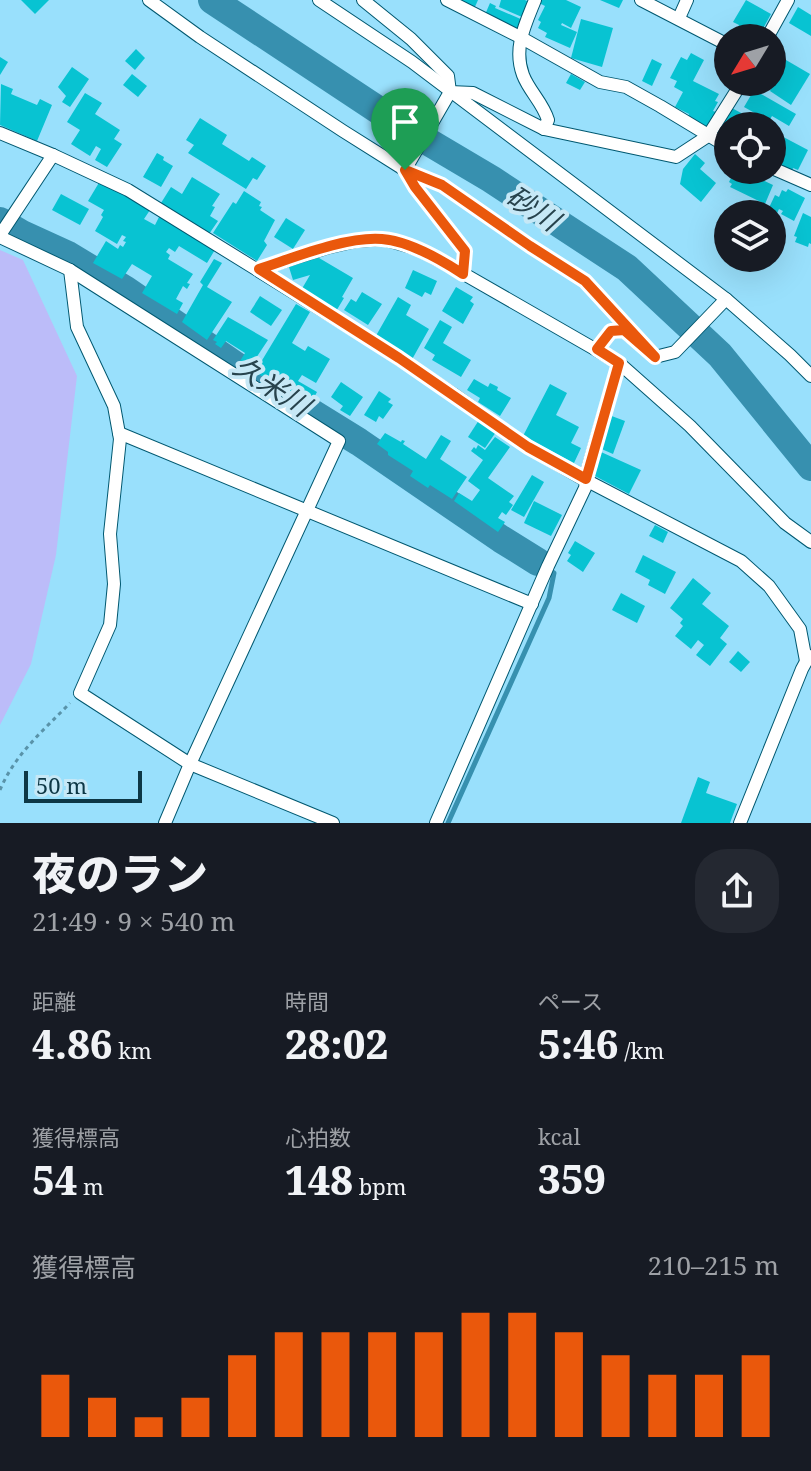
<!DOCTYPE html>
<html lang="ja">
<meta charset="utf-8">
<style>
body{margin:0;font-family:"Noto Serif","Noto Sans JP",serif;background:#242831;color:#f1f3f6;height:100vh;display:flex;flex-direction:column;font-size:30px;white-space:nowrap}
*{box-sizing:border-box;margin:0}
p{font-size:26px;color:#9ea1a6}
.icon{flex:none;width:44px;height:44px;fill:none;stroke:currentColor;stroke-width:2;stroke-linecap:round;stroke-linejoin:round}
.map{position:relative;height:823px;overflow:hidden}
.side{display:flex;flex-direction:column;background:#171b24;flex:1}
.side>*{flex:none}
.needle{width:52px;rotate:232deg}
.fabs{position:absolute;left:714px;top:24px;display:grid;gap:16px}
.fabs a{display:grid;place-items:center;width:72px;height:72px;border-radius:50%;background:#171b24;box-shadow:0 8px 32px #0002;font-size:40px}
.scale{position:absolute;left:24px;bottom:20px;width:118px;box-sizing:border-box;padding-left:8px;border:4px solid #0d3745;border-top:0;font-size:22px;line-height:28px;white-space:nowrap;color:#0d3745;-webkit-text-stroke:6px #c6e8f6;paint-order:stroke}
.pin{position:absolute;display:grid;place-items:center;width:68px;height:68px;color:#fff;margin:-82px -34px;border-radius:50% 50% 50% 0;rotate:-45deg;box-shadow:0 0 8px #0007}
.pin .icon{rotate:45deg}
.round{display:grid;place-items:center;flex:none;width:84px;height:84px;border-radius:32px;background:#242831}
.overview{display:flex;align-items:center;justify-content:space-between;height:136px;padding:0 32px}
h1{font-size:44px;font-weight:800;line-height:60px}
.stats{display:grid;grid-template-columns:repeat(3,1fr);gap:12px;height:136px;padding:8px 32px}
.stats div{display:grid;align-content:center}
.stats b{font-size:40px;font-weight:800}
.stats small{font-size:22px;font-weight:400}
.stats p{font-size:22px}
.chart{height:224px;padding:16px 32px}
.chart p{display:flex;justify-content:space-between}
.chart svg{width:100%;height:144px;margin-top:8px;stroke:#ea580c;stroke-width:6}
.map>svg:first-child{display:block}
.green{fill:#bcbcf9}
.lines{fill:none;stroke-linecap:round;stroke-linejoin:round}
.stream{stroke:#3790af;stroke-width:5}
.river{stroke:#3790af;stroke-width:28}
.building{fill:#08c3d2}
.street-casing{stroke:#005870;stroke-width:14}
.path{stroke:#5993a9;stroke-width:3;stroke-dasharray:4 4;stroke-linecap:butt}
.street{stroke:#fff;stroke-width:12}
.route-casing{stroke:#fff;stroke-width:16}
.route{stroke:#ea580c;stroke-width:10}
.labels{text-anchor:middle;stroke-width:8;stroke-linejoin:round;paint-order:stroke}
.water-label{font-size:28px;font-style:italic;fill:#27434d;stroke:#c6e8f6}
</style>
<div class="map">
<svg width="811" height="823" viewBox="0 0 811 823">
<rect width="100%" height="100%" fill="#99e0fc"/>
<polygon class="green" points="0,250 23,260 77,376 56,555 31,664 0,725"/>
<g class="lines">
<polyline class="stream" points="448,823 549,598 554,573 538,562"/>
<g class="river">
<polyline points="212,0 410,131 491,179 627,268 720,355 811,467"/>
<polyline points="0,221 22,234 68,255 126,290 238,367 359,442 501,539 538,562"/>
</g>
</g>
<g class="building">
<polygon points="21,0 49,0 35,14"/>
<polygon points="457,0 478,0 474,9"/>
<polygon points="501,0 525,0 529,2 522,17 499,7"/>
<polygon points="533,0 566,0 581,7 571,28 562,23 561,25 577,32 570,48 545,37 547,33 538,28 541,22 538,20 545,6"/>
<polygon points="600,0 623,0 619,8"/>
<polygon points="746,0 771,14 758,38 732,38 739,25 733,22"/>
<polygon points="490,3 496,6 495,8 523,20 517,32 484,17"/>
<polygon points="798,7 811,15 811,36 789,23"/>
<polygon points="581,19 613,28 602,67 571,58"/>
<polygon points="136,49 145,58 135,70 125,61"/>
<polygon points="772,50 785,58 772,78"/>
<polygon points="691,53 704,60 693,81 719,94 715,101 718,102 713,111 716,112 708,128 688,117 689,114 675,107 683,92 674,87 677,81 670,78 681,57 687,60"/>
<polygon points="0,57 8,62 0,75"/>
<polygon points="652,59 662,64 652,86 642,81"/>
<polygon points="786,60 810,74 791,105 770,91"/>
<polygon points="72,67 89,79 70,107 62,102 66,96 58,87"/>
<polygon points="132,74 147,86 138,97 123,85"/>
<polygon points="571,74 585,82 580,90 566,83"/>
<polygon points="1,84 13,89 11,94 37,105 40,99 52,105 37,141 0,125"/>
<polygon points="754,90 796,114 789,126 772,116 769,121 744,107"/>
<polygon points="85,93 102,103 95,114 120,130 114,139 122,144 107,167 95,160 101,149 96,146 90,156 71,144 80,130 67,122"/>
<polygon points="730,107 743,114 739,121 749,126 728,126 728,138 717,133"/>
<polygon points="200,118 227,135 222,144 249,161 252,157 266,166 257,180 253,178 246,189 188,153 194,145 186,140"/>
<polygon points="772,131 808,150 798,170 793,168 792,171 772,161"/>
<polygon points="157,153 164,157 163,160 173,166 161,187 143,177"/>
<polygon points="695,154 705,163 700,169 716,183 701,202 680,184 683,169"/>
<polygon points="734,172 752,181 754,176 773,185 765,204 730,187 732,184 729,182"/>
<polygon points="192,177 220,194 212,206 215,207 210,216 218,221 209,234 161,203 171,187 182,194"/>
<polygon points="100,181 150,210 144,219 155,225 160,215 216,248 207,263 179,246 175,252 169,248 166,252 170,255 168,259 193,274 187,283 190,284 187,289 183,286 176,299 183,303 177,314 142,293 152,276 132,264 122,279 93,263 106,241 118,249 120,245 123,247 126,242 123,241 126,237 122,235 117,244 95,231 103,217 101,215 104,210 88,201"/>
<polygon points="788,189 805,198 794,221 781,214 783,211 779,209 772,224 772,214 766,214 775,195 779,197 782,190 786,192"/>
<polygon points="244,191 261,202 259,206 262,207 260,210 275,220 264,241 267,245 257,261 213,233 233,202 236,204"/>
<polygon points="61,194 89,209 80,225 52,210"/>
<polygon points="803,213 811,217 811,244 809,243 808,247 795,242 797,237 794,236"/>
<polygon points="286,218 305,230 293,249 274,237"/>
<polygon points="314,255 353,278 342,297 344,298 335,313 300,292 310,275 293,280 288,264"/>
<polygon points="214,259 222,263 207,287 232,302 207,340 182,322 203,285 200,282"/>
<polygon points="413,270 437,281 431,295 425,292 422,297 405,288"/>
<polygon points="456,287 473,297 470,301 474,304 463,324 442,311"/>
<polygon points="362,292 382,304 368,325 344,310 351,299 356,302"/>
<polygon points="260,296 282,310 271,326 250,312"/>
<polygon points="398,297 411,305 406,315 429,329 410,363 373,341"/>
<polygon points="296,304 310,312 292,343 305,351 308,346 330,359 316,383 302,375 298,381 317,392 310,405 255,372"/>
<polygon points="228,317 268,340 250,367 240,361 245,353 226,341 221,348 215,344 217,342 213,340"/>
<polygon points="440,320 452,327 443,343 471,360 461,377 432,360 435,355 424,348"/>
<polygon points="474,379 488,387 490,383 498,387 497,390 511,398 500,416 478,402 480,398 467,390"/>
<polygon points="341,382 363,397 350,416 340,410 343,406 331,397"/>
<polygon points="550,384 567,393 556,415 579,427 571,443 581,448 574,463 523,436"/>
<polygon points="379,391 391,399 388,402 393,405 383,419 379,416 376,422 364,415"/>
<polygon points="609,415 625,421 613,454 597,447"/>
<polygon points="479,420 496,432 485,448 468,437"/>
<polygon points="385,433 401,442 402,440 405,441 403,444 426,459 441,435 451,441 440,459 467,477 452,499 430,485 428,488 410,476 413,471 388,455 388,452 377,444"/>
<polygon points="495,437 510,447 488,478 514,496 509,502 513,505 506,515 502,512 498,518 505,522 498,532 454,501 459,493 472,501 480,490 468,481 483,460 471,451 474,447 476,449 478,445 485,450"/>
<polygon points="601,452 641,470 629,494 593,475 598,466 594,464"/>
<polygon points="532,475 544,482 524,517 511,510"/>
<polygon points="534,501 562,515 551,536 524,523"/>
<polygon points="655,525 668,532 663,543 649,536"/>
<polygon points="575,541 595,553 583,572 567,561 571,555 568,553"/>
<polygon points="643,555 676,572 665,594 648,585 650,580 635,572"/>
<polygon points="693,578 711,593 702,604 729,626 720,638 727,644 710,666 696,655 704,645 698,640 691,649 675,636 683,626 680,623 683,619 670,608"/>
<polygon points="621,593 645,606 637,623 612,610"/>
<polygon points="738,651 750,662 741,672 729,662"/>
<polygon points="698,777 710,782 706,793 737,804 730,823 681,823"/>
</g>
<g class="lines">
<defs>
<g id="street">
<polyline points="149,0 200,37 343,131 405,170 442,185 530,246 585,281 655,357"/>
<polyline points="319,0 412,62 726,299 790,355 811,376"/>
<polyline points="363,0 411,39 448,76 450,92 405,170"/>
<polyline points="447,0 520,37 600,82 626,87 660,106 728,147"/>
<path d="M535 0C525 25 513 48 523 75 529 91 543 103 548 120L544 129"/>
<polyline points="641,0 728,45"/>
<polyline points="679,18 687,0"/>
<polyline points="767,38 788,0"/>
<polyline points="450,92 473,93 544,129 676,157 708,136 742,82"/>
<polyline points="0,133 53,155 128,190 369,339 453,394 528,447 578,476 741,561 769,586 800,629 806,661"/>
<polyline points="772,168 811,185"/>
<polyline points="405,170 415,187 465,251 463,274"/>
<polyline points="0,235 53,155"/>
<polyline points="0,237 70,270 339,441 190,764 165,823"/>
<polyline points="259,269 326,248 356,241 383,239 418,249 450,266 619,363 690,426 785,523 811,542"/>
<polyline points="70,270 77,327 114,406 120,439 110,534 114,584 110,625 80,693 190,764 333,823"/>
<polyline points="597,349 611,331 624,330 630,336"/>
<polyline points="655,357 675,352 726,299"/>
<polyline points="119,433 532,604"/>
<polyline points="436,823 548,566 585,488 588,469 619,363"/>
<polyline points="740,823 802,669 809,656"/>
</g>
</defs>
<use href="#street" class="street-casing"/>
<path class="path" d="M0 790C15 754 43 731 70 703"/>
<use href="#street" class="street"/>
</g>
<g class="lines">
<defs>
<path id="route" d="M405 170 442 185 530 246 585 281 655 357 624 330 611 331 597 349 619 363 586 479 528 447 399 358 259 269C293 258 346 236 382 239 409 241 440 259 463 274L465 251 415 187Z"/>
</defs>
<use href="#route" class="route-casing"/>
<use href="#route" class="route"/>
</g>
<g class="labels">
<g class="water-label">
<text transform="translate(533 208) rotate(33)" y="10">砂川</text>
<text transform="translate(272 386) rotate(33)" y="10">久米川</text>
</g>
</g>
</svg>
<div class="fabs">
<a><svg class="needle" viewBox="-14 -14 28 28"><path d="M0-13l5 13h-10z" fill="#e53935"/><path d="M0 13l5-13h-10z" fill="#9ea1a6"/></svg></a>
<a><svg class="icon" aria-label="locate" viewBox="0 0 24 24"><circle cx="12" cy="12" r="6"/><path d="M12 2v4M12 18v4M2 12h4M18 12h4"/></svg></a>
<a><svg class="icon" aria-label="layers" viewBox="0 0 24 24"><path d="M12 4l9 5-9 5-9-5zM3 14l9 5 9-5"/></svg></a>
</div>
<div class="scale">50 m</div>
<div class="pin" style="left:405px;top:170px;background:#1e9e55"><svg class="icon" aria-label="arrive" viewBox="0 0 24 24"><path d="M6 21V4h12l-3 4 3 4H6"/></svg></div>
</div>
<section class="side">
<div class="overview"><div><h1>夜のラン</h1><p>21:49 · 9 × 540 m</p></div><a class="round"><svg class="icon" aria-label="share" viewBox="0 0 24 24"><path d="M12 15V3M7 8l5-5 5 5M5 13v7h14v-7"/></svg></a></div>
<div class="stats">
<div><p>距離</p><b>4.86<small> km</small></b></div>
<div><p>時間</p><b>28:02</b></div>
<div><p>ペース</p><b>5:46<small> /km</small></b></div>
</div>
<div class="stats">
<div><p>獲得標高</p><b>54<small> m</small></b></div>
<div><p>心拍数</p><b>148<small> bpm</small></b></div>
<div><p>kcal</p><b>359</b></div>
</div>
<div class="chart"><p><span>獲得標高</span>210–215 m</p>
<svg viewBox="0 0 160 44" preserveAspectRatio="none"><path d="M5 44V25M15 44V32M25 44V38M35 44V32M45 44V19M55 44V12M65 44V12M75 44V12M85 44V12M95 44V6M105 44V6M115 44V12M125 44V19M135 44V25M145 44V25M155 44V19"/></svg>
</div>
</section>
